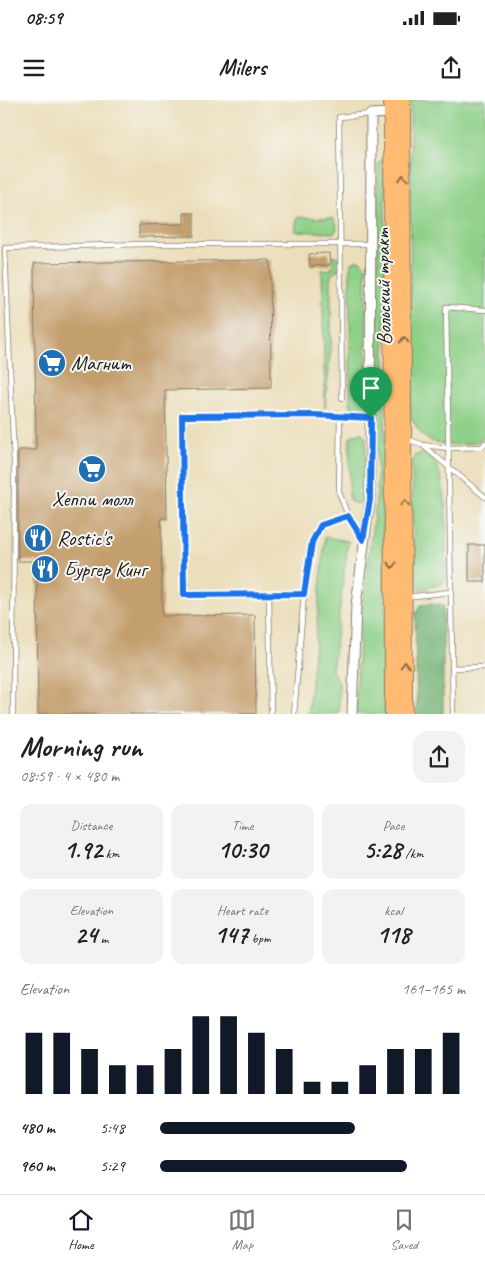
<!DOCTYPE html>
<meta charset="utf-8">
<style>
body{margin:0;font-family:Caveat,sans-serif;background:#f2f2f2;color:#222;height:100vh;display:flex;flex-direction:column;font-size:19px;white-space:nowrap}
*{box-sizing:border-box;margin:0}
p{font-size:16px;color:#767676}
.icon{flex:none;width:28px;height:28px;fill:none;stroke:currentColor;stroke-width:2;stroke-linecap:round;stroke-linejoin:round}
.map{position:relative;height:614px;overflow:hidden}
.drawer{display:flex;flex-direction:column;background:#fff;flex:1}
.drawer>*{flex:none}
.pin{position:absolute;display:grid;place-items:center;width:42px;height:42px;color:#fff;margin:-51px -21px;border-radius:50% 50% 50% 0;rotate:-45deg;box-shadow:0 0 5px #0007}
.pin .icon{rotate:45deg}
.round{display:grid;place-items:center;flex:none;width:52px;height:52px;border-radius:15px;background:#f2f2f2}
.summary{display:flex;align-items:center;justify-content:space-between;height:85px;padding:0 20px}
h1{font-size:28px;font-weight:800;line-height:38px}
.metrics{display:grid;grid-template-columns:repeat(3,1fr);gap:8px;height:85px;padding:5px 20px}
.metrics div{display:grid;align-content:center;border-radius:12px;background:#f2f2f2;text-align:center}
.metrics b{font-size:25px;font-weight:800}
.metrics small{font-size:14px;font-weight:400}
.metrics p{font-size:14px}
.chart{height:140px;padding:10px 20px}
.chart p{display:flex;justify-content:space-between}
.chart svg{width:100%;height:90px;margin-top:5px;stroke:#111827;stroke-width:6}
ul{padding:0 20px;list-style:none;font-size:16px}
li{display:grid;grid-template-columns:80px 60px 1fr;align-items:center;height:38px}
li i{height:12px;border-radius:6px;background:#111827}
.status{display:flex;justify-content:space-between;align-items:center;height:35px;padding:0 25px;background:#fff;direction:ltr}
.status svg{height:14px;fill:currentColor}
header{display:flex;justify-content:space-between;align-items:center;height:65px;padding:0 20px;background:#fff;font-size:22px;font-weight:800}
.tabs{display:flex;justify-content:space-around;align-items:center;height:70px;border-top:1px solid #e0e0e0;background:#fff;font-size:14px;color:#767676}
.tabs a{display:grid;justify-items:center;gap:2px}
.tabs .on{color:#111827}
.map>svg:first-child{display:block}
.green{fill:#8ed088;stroke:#557652}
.forest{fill:#72b274;stroke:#476748}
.building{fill:#c49f6e}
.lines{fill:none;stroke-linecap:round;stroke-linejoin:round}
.lane-casing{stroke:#847d6b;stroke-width:6}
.street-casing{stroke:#847d6b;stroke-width:11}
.primary-casing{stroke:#847d6b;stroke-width:16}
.lane{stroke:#fff;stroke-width:4.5}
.street{stroke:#fff;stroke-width:9}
.primary{stroke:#ffbb71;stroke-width:14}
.oneway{stroke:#8e6c46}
.route-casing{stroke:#fff;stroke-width:10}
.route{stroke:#1a73e8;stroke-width:6}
.labels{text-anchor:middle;stroke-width:4;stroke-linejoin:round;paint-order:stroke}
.street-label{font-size:21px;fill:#1c1c1c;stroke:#f6f6f2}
.poi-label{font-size:21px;fill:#1c1c1c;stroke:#f6f6f2;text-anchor:start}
</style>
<div class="status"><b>08:59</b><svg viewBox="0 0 49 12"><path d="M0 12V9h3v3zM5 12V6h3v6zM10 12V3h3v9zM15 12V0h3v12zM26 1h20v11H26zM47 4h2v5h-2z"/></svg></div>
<header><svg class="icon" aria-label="menu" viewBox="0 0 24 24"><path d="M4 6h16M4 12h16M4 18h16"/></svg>Milers<svg class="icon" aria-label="share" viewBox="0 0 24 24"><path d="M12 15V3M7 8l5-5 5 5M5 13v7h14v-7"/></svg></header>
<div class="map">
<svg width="485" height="614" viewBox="0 0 485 614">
<rect width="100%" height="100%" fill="#f6f6f2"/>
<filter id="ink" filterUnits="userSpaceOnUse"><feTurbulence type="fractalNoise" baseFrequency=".02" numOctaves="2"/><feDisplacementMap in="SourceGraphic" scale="10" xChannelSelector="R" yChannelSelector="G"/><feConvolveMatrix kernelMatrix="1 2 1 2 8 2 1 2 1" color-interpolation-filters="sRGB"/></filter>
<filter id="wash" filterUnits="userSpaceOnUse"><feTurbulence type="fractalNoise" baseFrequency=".0096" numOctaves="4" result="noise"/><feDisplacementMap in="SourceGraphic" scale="20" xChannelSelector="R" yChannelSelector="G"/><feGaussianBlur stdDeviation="1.12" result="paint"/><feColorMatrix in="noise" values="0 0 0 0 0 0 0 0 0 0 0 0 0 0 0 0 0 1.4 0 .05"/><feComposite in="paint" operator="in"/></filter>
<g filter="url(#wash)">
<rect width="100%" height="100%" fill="#ebdeba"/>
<g class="green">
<path d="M410 0H485V336C476 347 444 346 431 341 421 337 416 326 411 317Z"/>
<polygon points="382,60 385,63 385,614 355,614 360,522 377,392 378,63"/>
<polygon points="297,117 333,118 337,124 336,131 334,133 295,131"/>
<polygon points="333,155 339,158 340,168 331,175 331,248 325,308 322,170 332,169"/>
<polygon points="357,160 361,161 366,166 367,304 362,309 353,309 350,303 350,168 352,163"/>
<polygon points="361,332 366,338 365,398 357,404 350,401 349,397 350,338 353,335"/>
<path d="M425 352C454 373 445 445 445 479L443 483 420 490 414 484 412 362 414 356Z"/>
<polygon points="325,437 348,441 332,571 339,582 339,614 308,614"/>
</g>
<polygon class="forest" points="430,504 443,506 443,614 417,614 415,516 420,505"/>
<g id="blocks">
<g class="building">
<polygon points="184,113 194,113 194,136 139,137 139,125 184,124"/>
<polygon points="329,153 330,165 310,166 309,154"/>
<polygon points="270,160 271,288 165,290 167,418 161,418 162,516 255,515 256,614 38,614 37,461 18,461 18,350 36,350 34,163"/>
<rect x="469" y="445" width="16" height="37"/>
</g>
</g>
</g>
<g filter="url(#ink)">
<use href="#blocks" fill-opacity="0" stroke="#847d6b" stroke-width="1"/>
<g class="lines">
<defs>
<g id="lane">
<polyline points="342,298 339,17 371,14"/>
<polyline points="340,316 339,392 348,416 363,440"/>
<polyline points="406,339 421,344 485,397"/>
<polyline points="422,345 449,348 482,347 485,343"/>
<polyline points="304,494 184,495 183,316 314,315 370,318"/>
<polyline points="269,495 271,614"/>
<polyline points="407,497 450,492"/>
<polyline points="453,568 485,567"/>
<polyline points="13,614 14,364 5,148 144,144 371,144"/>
<polyline points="294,614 304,494 312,442 321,425 348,416"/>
<polyline points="453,614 446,207 485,210"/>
</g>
<polyline id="street" points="352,614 356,505 370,400 371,14 391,13"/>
<g id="primary">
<polyline points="391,0 392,614"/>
<polyline points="403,0 405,614"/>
</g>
</defs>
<use href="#lane" class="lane-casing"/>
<use href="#street" class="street-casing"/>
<use href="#primary" class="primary-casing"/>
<use href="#lane" class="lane"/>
<use href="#street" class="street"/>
<use href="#primary" class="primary"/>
</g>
<defs><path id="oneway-chevron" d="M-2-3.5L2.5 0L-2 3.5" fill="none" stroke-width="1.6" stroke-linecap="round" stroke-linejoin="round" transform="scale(1.25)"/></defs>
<g class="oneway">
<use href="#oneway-chevron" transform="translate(403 78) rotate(-90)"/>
<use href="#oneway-chevron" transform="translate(404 240) rotate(-91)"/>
<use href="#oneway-chevron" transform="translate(405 403) rotate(-90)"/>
<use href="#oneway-chevron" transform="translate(392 465) rotate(90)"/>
<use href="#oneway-chevron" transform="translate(405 565) rotate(-90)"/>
</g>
</g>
<g class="lines" filter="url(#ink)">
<defs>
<polygon id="route" points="314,315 371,318 370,400 363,440 348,416 321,425 312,442 304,494 184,495 182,316"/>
</defs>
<use href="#route" class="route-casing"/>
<use href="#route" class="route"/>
</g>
<defs>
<symbol id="supermarket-disc" viewBox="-11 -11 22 22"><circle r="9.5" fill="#1f6fb2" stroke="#f6f6f2"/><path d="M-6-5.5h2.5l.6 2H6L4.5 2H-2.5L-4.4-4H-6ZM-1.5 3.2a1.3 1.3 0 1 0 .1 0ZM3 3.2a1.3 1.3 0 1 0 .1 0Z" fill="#fff"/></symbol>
<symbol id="restaurant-disc" viewBox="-11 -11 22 22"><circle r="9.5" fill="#1f6fb2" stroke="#f6f6f2"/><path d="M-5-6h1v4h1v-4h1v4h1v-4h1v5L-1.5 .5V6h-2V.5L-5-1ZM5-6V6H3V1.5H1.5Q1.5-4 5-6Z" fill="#fff"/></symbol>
</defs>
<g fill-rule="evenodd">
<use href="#supermarket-disc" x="36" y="247" width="32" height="32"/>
<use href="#supermarket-disc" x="76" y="353" width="32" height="32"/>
<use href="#restaurant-disc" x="22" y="422" width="32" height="32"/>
<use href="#restaurant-disc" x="29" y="453" width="32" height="32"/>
</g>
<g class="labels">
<g class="street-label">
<text transform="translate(383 187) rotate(-91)" y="7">Вольский тракт</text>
</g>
<g class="poi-label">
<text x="71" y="270">Магнит</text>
<text x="92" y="406" text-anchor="middle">Хеппи молл</text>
<text x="57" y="445">Rostic's</text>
<text x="64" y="476">Бургер Кинг</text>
</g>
</g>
</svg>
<div class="pin" style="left:371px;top:318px;background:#1e9e55"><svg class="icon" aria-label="arrive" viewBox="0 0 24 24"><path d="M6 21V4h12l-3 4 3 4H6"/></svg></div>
</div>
<section class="drawer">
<div class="summary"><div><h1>Morning run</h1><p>08:59 · 4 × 480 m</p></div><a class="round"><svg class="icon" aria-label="share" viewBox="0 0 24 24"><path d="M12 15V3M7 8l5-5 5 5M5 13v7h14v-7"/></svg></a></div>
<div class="metrics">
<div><p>Distance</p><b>1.92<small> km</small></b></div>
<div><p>Time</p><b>10:30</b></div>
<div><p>Pace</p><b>5:28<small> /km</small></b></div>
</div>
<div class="metrics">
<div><p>Elevation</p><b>24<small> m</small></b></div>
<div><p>Heart rate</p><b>147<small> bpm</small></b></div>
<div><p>kcal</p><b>118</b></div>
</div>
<div class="chart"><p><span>Elevation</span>161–165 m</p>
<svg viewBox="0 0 160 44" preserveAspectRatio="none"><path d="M5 44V14M15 44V14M25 44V22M35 44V30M45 44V30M55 44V22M65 44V6M75 44V6M85 44V14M95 44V22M105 44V38M115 44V38M125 44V30M135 44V22M145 44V22M155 44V14"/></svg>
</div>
<ul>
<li><b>480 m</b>5:48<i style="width:64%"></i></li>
<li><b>960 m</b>5:29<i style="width:81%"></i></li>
</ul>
</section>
<nav class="tabs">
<a class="on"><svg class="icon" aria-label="home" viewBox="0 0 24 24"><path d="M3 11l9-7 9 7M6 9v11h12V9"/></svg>Home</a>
<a><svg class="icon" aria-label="map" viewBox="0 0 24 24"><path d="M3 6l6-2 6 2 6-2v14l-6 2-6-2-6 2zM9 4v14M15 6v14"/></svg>Map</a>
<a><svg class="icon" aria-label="saved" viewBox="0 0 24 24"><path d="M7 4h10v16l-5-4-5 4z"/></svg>Saved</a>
</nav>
